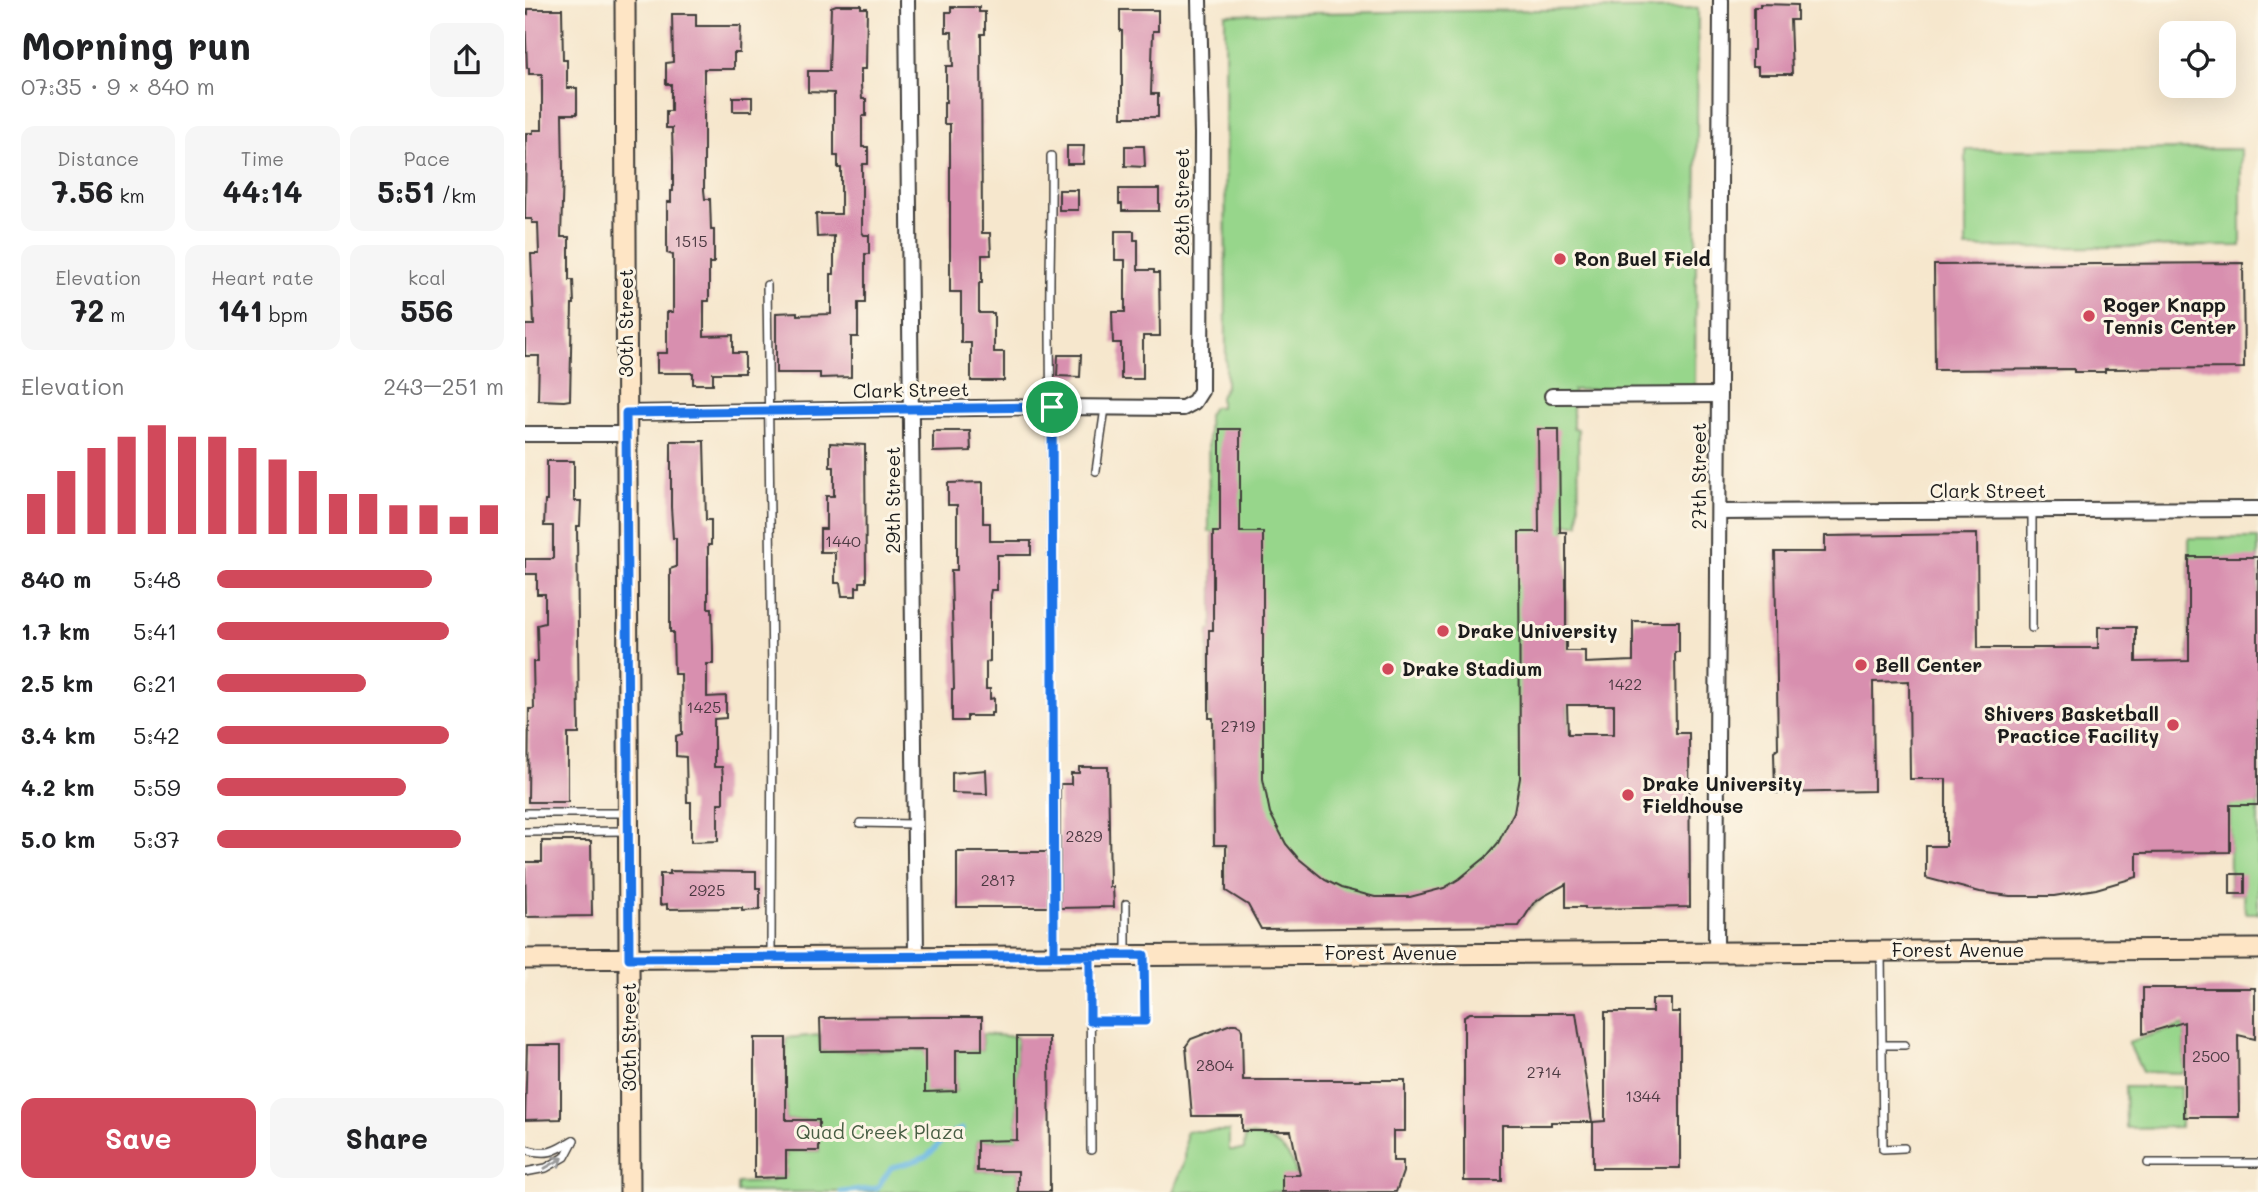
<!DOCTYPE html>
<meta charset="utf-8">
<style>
body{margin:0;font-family:Mali,sans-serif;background:#f6f6f6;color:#202124;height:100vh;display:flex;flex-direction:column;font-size:26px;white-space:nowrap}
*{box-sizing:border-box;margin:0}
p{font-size:23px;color:#757577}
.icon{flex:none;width:38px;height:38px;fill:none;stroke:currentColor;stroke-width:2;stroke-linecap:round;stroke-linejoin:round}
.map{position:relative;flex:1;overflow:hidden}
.drawer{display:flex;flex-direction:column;background:#fff;width:525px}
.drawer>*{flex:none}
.controls{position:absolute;left:1634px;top:21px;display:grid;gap:14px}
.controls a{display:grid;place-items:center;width:77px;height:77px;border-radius:14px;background:#fff;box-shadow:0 7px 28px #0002;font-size:35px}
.pin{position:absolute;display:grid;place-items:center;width:60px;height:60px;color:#fff;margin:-30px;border:4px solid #fff;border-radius:50%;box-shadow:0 2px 7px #0007}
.round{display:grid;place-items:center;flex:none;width:74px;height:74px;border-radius:14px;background:#f6f6f6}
.headline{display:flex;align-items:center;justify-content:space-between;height:119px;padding:0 21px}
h1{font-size:38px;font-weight:800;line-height:52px}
.metrics{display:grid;grid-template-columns:repeat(3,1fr);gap:10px;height:119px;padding:7px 21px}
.metrics div{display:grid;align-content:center;border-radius:14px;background:#f6f6f6;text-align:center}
.metrics b{font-size:30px;font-weight:800}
.metrics small{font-size:19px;font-weight:400}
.metrics p{font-size:19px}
.chart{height:196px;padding:14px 21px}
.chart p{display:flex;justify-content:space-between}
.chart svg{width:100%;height:126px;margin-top:7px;stroke:#d1495b;stroke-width:6}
.button{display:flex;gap:14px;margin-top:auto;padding:14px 21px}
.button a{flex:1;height:80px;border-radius:14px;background:#d1495b;color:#fff;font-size:28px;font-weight:800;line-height:80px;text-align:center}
.button a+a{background:#f6f6f6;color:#202124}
ul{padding:0 21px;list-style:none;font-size:23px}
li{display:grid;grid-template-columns:112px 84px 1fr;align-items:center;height:52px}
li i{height:18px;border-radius:9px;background:#d1495b}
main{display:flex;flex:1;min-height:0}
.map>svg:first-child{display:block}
.green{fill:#97d68b;stroke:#5a7954;stroke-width:2}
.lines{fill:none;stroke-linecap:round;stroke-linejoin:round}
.stream{stroke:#69b8e3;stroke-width:5}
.building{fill:#d88faf;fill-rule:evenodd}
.lane-casing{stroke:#3d3a37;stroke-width:10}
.street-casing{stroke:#3d3a37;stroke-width:18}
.secondary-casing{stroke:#3d3a37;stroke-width:23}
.lane{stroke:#fff;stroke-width:7}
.street{stroke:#fff;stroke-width:14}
.secondary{stroke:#fee5c5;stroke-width:19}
.oneway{stroke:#999}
.route-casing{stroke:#fff;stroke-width:14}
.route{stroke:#1a73e8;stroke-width:9}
.poi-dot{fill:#d1495b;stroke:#fcf5e5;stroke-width:2.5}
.labels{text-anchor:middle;stroke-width:6;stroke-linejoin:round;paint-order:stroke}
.number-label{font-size:16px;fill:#4b3941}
.street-label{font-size:19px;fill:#1c1c1c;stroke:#fcf5e5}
.poi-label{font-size:19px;font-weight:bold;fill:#1c1c1c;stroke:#fcf5e5;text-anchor:start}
.park-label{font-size:19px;fill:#475d43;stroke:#fcf5e5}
</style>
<main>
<section class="drawer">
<div class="headline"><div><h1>Morning run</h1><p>07:35 · 9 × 840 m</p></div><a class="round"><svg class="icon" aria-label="share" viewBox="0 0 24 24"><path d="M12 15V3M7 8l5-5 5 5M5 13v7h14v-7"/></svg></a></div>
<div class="metrics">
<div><p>Distance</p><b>7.56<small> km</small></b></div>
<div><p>Time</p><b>44:14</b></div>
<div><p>Pace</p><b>5:51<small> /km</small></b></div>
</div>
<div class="metrics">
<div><p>Elevation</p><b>72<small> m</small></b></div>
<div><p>Heart rate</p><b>141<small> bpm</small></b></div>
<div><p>kcal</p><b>556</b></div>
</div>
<div class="chart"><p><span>Elevation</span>243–251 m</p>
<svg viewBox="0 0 160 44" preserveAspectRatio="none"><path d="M5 44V30M15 44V22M25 44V14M35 44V10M45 44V6M55 44V10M65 44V10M75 44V14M85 44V18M95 44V22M105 44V30M115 44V30M125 44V34M135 44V34M145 44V38M155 44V34"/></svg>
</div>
<ul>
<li><b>840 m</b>5:48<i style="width:75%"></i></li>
<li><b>1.7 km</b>5:41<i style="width:81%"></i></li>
<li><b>2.5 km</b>6:21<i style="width:52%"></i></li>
<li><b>3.4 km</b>5:42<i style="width:81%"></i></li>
<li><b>4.2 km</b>5:59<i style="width:66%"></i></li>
<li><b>5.0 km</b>5:37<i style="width:85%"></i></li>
</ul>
<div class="button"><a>Save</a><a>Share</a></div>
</section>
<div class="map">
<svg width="1733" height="1192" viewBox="0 0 1733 1192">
<rect width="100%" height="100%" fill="#fcf5e5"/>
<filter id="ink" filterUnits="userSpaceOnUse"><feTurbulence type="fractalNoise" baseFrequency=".0143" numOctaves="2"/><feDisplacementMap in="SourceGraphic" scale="14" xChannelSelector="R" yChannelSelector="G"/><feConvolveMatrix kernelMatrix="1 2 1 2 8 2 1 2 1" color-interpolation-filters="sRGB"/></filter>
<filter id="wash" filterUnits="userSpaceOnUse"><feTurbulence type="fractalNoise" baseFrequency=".00686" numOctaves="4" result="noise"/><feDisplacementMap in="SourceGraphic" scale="28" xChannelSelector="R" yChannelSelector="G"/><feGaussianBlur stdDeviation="1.57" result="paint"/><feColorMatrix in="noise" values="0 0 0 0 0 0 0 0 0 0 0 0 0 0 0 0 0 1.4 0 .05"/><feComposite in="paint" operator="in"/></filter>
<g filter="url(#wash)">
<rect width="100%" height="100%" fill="#f6e7cd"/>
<g class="green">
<polygon points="1173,8 1170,388 1048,390 1048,428 1053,429 1054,524 1040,524 1043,734 1019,896 1000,914 723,905 701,890 701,846 689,845 688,718 683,718 684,630 688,630 688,532 684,532 683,415 688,407 695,407 695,397 701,385 700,14"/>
<polygon points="1716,149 1716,246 1441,248 1441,150"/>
<polygon points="1664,538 1733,538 1733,913 1720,913 1719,894 1705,894 1704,662 1664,661"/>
<polygon points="1659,1025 1659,1073 1617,1072 1603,1042"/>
<polygon points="457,1034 492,1037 492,1140 452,1141 452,1171 493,1171 493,1192 212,1192 212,1183 246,1182 247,1177 261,1177 261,1151 294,1151 293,1120 261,1120 261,1038 295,1035 296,1051 400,1050 406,1092 431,1091 431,1050 457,1050"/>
<polygon points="1600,1087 1656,1087 1656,1127 1601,1128"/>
<path d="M661 1131H704V1150H719L720 1135C746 1135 768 1151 772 1178L757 1192H648L660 1160Z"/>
</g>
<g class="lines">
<path class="stream" d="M316 1192 352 1188 366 1168C378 1163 392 1163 403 1155 419 1142 414 1137 437 1129"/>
</g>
<g id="blocks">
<g class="building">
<polygon points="1235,4 1272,5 1272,20 1265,20 1267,74 1233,74 1233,67 1227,67 1227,50 1229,50 1229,7 1235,7"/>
<polygon points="311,5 336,5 336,8 342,8 341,69 336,69 336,85 337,99 341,99 341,116 337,116 337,147 343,147 343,164 338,164 337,167 337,232 339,235 344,235 344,254 340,254 340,303 333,303 333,337 326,337 326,377 295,378 295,373 251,373 251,313 272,312 272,315 306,314 306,274 309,274 309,236 292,237 291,214 316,214 316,168 313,168 313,156 309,156 309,93 283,92 283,71 304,71 306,7"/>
<polygon points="426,7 454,7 454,12 460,12 460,34 456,34 457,233 465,233 466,255 457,255 457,283 454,283 454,313 469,313 469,352 479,352 479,381 446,381 446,343 436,343 436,292 425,292 425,124 419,124 419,102 421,102 421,66 428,66 427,32 421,32 421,12 426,12"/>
<polygon points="3,9 37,9 38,60 42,60 42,88 52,88 52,114 37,114 38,170 36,237 44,237 44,280 48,280 49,304 47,304 45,400 39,401 13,400 14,356 0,356 0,325 9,325 6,254 14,254 13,223 7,223 7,219 0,219 1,133 8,133 8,130 17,130 17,74 4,74 4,68 2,68 0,13 3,14"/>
<polygon points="595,10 633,10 633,31 628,31 626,94 633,94 633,117 597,117 597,31 595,31"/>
<polygon points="147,14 171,14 171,26 216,26 215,53 209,53 209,69 179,69 179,190 180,199 185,199 186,230 189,230 189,263 184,263 184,301 179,301 179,336 208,335 208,353 220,353 220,373 188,373 188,384 168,384 168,373 132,373 132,353 142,353 142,312 148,312 148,255 142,253 142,202 146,202 146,191 148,191 148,160 147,128 141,128 141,111 146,111 146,84 141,84 141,63 148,62"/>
<rect x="208" y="97" width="19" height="14"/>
<polygon points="542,146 559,146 558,164 542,164"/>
<polygon points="600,146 619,146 620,167 600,166"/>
<polygon points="594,189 634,189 634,211 597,211 597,204 594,204"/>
<rect x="534" y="190" width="19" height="20"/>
<polygon points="590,231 609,231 609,240 613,240 613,270 629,270 629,273 634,273 635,336 618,336 618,379 596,379 596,343 588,343 587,312 600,312 600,260 590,260"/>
<polygon points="1718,263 1719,368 1580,369 1580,372 1549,372 1549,369 1410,370 1409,265"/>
<polygon points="533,355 556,355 555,377 532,376"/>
<path d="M695 429H715V532H738V779L745 813 761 844 773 858 800 880 816 888 850 897H885L919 888 934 879 961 857 973 843 989 812 995 778 994 532H1014L1013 429H1034L1035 532H1041V651H1060V663L1108 661V621H1154V652H1150L1151 733H1164L1165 907 1060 909V907H1041V884L1019 896 1008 904 994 926 736 929 723 905 701 891V845H689L688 718H684V630H688V532H695ZM1042 705H1089V734H1043Z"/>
<polygon points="408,431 445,431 446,451 408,452"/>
<polygon points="146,441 179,441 181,520 186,520 186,545 183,545 183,608 187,608 188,650 188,664 182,664 182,697 201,696 201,718 189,719 189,767 197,767 198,776 198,803 193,803 193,841 166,842 166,802 162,802 161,757 151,756 151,736 157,734 156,674 149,674 148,632 145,632 145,569 151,567 151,538 148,538 146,507"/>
<polygon points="305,443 340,445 341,582 335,582 335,587 331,587 331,596 317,596 315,583 310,583 310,552 295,552 295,529 301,529 301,496 309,496 309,467 305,467"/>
<polygon points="22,461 49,461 49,501 56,501 55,526 52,526 54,734 43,734 43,802 3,802 4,709 9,709 8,662 13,662 12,625 20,623 20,594 12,594 12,574 0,574 0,559 28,559 28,526 19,526 20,501 22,501"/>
<polygon points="458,482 458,523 465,523 465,541 506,541 506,555 472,555 472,590 466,590 465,595 465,661 461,662 461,689 465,689 465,699 469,698 469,713 466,713 466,716 442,716 442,721 427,721 427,689 429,689 426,570 432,570 432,505 423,505 423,483"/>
<polygon points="1452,534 1453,648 1573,648 1573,627 1611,627 1611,662 1664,661 1664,557 1733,557 1733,805 1705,805 1705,852 1612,853 1612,877 1571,889 1529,896 1485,896 1455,892 1401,878 1401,846 1421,846 1421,779 1385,779 1384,681 1348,682 1349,791 1250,793 1249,752 1253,749 1250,552 1300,552 1300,536"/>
<polygon points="554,767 583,767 585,887 588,887 589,907 535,908 535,784 546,784 546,773 554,773"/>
<polygon points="461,770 462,794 427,793 427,773"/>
<polygon points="17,841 66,841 67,916 1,917 0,862 17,862"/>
<rect x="432" y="852" width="91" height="55"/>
<polygon points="145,871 231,872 231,888 235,888 235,910 217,911 217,908 142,909 142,904 135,905 135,874 145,874"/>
<rect x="1705" y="874" width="15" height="20"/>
<polygon points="1618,988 1730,988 1730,1039 1713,1035 1714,1117 1659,1117 1659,1022 1618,1034"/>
<polygon points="1127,999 1146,999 1146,1012 1155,1012 1155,1168 1068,1168 1068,1122 1080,1121 1080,1012 1127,1012"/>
<polygon points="945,1013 1051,1013 1067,1122 1026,1122 1026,1125 977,1125 977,1181 939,1181 939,1016"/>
<polygon points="409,1017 457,1017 457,1050 431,1050 431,1091 400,1092 400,1050 296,1051 295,1018"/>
<polygon points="706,1024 711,1024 716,1027 717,1031 718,1080 880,1080 880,1131 868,1131 868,1161 878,1161 878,1172 871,1192 757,1192 757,1175 775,1175 766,1131 717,1131 717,1116 667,1116 661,1046 666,1039"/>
<polygon points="492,1037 524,1037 525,1192 493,1192 493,1171 452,1171 452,1141 492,1140"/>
<polygon points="229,1038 261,1038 261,1120 294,1120 294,1151 261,1151 261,1177 229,1178"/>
<polygon points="2,1045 36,1045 36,1119 0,1120"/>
</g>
</g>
</g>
<g filter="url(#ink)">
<use href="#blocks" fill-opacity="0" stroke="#3d3a37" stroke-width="2"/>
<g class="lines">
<defs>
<g id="lane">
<path d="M526 156C527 214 524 272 525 331 526 539 529 747 529 955"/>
<polyline points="242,285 247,673 246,955"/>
<polyline points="571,471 580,408"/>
<polyline points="1507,510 1507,628"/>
<polyline points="1,813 102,813"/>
<polyline points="335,823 389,824"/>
<polyline points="0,832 101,831"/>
<polyline points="1356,952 1357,1045 1380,1045"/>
<polyline points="601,955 601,904"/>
<polyline points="565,956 566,1150"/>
<polyline points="565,1021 620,1021 619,957"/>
<polyline points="1357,1045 1358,1149 1379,1148"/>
<path d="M0 1149C22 1156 29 1152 48 1140"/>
<polyline points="1623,1163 1733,1163"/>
<polyline points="0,1172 21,1168 40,1157 49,1140"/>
</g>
<g id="street">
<polyline points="382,0 391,957"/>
<polyline points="1027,396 1194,395"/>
<polyline points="101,413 527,407 658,408 669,402 676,391 677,134 674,0"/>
<polyline points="0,434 101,434"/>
<polyline points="1194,512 1733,509"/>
<polyline points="1191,952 1196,0"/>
</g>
<g id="secondary">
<polyline points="100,0 105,1192"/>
<polyline points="0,959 1733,949"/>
</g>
</defs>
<use href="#lane" class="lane-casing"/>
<use href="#street" class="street-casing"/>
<use href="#secondary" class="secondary-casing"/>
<use href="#lane" class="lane"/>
<use href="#street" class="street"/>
<use href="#secondary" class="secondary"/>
</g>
<defs><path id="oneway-shaft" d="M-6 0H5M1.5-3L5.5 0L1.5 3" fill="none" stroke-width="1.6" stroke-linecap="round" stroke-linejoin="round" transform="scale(1.75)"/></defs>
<use class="oneway" href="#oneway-shaft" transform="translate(29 1163) rotate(-30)"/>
</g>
<g class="lines" filter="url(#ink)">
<defs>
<path id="route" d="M527 407 101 413 104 958C275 958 447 955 619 955L620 1021H565V956H529L527 407"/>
</defs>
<use href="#route" class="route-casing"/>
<use href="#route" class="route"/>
</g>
<g class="poi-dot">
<circle cx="1035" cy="259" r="7"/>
<circle cx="1564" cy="316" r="7"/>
<circle cx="918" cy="631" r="7"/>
<circle cx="1336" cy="665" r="7"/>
<circle cx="863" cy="669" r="7"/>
<circle cx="1648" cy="725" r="7"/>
<circle cx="1103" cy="795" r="7"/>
</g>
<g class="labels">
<g class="number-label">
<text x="166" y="247">1515</text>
<text x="318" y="547">1440</text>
<text x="1100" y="690">1422</text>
<text x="179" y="713">1425</text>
<text x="713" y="732">2719</text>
<text x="559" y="842">2829</text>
<text x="473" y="886">2817</text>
<text x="182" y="896">2925</text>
<text x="1686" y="1062">2500</text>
<text x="690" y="1071">2804</text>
<text x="1019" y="1078">2714</text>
<text x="1118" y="1102">1344</text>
</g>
<g class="street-label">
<text transform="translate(657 202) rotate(-90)" y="7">28th Street</text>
<text transform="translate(101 323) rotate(-90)" y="7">30th Street</text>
<text transform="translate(386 390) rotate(-1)" y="7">Clark Street</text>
<text transform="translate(1174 476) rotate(-90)" y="7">27th Street</text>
<text x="1463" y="498">Clark Street</text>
<text transform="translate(368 500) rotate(-90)" y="7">29th Street</text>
<text x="1433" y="957">Forest Avenue</text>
<text x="866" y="960">Forest Avenue</text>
<text transform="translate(104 1037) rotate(-90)" y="7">30th Street</text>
</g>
<g class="poi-label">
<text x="1049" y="266">Ron Buel Field</text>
<text x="1578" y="312">Roger Knapp<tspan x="1578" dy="22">Tennis Center</tspan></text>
<text x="932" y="638">Drake University</text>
<text x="1350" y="672">Bell Center</text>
<text x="877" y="676">Drake Stadium</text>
<text x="1634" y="721" text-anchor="end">Shivers Basketball<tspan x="1634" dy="22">Practice Facility</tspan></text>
<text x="1117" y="791">Drake University<tspan x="1117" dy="22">Fieldhouse</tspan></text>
</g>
<g class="park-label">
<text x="355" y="1139">Quad Creek Plaza</text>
</g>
</g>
</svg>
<div class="controls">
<a><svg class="icon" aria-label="locate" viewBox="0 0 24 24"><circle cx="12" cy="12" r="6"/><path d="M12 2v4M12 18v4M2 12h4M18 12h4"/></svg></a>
</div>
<div class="pin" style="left:527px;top:407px;background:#1e9e55"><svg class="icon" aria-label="arrive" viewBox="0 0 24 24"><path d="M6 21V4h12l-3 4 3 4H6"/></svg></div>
</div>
</main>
